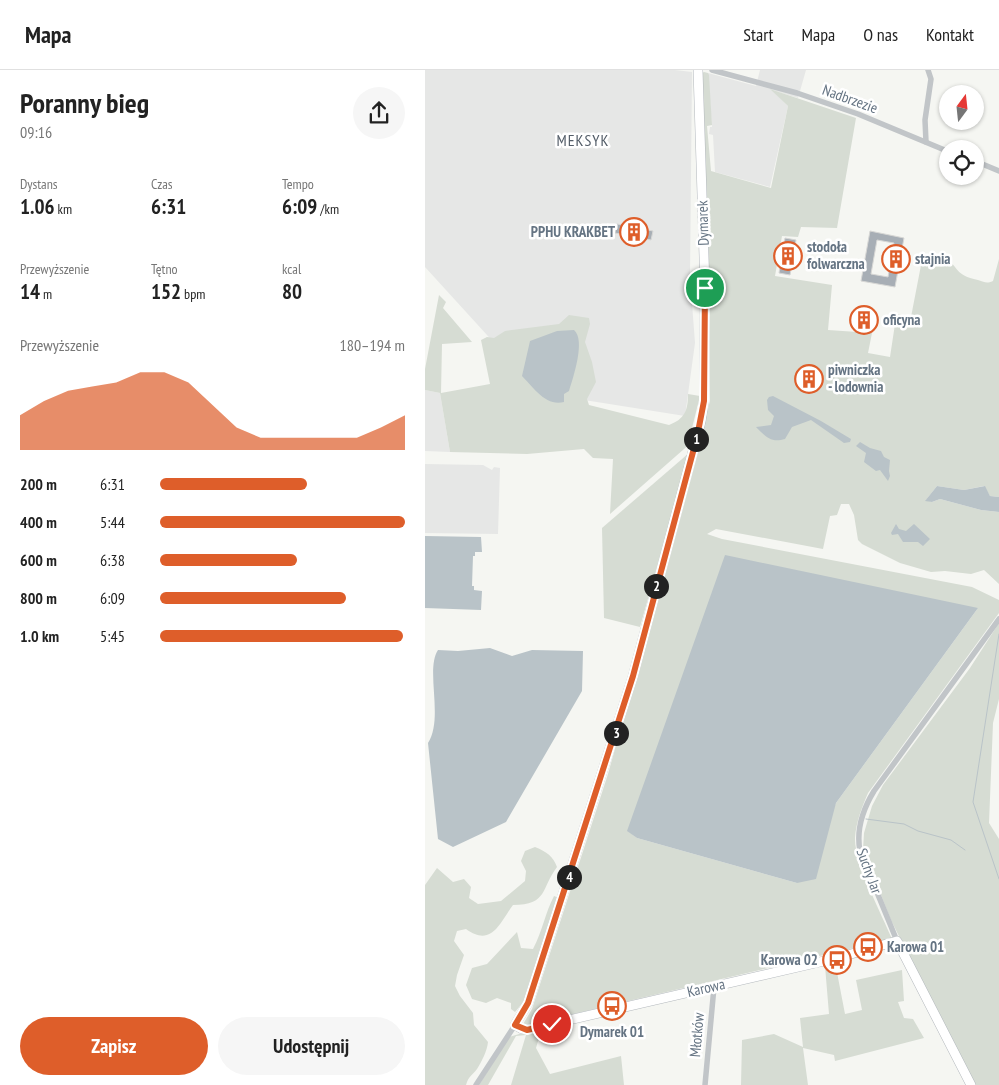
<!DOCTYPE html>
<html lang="pl">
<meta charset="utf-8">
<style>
body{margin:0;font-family:"PT Sans Narrow",sans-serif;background:#f6f6f6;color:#222;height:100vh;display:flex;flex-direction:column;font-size:19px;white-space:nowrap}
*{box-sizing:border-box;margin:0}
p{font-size:16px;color:#767676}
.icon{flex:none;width:28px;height:28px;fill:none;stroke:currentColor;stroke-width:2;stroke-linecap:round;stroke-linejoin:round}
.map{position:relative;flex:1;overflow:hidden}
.sheet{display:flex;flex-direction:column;background:#fff;width:425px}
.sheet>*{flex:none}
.needle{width:32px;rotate:15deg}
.buttons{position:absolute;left:514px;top:15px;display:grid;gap:10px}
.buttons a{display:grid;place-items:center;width:45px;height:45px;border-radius:50%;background:#fff;box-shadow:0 1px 4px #0004;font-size:25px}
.pin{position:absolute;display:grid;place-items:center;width:42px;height:42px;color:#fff;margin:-21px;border:2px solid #fff;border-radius:50%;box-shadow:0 1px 5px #0007}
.km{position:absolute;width:25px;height:25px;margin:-12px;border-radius:50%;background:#222;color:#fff;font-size:14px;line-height:25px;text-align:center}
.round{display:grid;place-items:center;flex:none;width:52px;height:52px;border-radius:26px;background:#f6f6f6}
.overview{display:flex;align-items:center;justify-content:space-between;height:85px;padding:0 20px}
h1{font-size:28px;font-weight:600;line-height:38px}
.stats{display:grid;grid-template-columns:repeat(3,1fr);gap:8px;height:85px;padding:5px 20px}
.stats div{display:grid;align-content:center}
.stats b{font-size:21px;font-weight:600}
.stats small{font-size:14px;font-weight:400}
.stats p{font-size:14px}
.chart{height:140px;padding:10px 20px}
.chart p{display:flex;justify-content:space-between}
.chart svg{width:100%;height:90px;margin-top:5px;fill:#de5e2a;opacity:.7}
.primary-button{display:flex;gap:10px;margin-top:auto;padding:10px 20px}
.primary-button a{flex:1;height:58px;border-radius:30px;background:#de5e2a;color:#fff;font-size:20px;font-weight:600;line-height:58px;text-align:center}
.primary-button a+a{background:#f6f6f6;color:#222}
ul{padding:0 20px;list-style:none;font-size:16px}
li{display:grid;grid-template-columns:80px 60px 1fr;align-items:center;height:38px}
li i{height:12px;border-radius:6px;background:#de5e2a}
header{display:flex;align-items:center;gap:30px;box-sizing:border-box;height:70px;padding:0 25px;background:#fff;border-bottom:1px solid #e0e0e0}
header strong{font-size:24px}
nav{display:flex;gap:28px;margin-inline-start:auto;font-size:18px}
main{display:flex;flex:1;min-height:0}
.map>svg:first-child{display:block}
.built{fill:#e6e7e6}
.green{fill:#d6dcd3;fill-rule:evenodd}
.water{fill:#b9c3c8}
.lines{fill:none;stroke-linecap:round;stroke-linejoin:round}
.stream{stroke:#b9c3c8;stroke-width:1}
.building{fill:#a7aeb5;stroke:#d7d7d5;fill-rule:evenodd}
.secondary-casing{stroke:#b3b8bd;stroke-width:10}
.street{stroke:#c1c5c8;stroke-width:5.5}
.secondary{stroke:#fff;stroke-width:9}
.route-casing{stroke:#fff;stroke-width:10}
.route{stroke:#de5e2a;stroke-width:6}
.labels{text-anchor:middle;stroke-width:5;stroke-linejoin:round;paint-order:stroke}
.street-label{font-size:15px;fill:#657483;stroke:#fff}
.poi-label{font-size:15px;font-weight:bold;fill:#657483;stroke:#fff;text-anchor:start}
.neighbourhood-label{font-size:16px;letter-spacing:1px;fill:#535d68;stroke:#fff}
</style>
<header>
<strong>Mapa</strong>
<nav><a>Start</a><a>Mapa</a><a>O nas</a><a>Kontakt</a></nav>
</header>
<main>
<section class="sheet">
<div class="overview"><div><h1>Poranny bieg</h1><p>09:16</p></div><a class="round"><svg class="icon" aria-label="share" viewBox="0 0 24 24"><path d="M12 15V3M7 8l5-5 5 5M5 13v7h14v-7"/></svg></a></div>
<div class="stats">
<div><p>Dystans</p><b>1.06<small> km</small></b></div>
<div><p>Czas</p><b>6:31</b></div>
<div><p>Tempo</p><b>6:09<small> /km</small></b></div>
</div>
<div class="stats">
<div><p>Przewyższenie</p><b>14<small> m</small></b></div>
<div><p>Tętno</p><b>152<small> bpm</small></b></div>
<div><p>kcal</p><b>80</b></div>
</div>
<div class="chart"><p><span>Przewyższenie</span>180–194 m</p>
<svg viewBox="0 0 160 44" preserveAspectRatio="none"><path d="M0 44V27L10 20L20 15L30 13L40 11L50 6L60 6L70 11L80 22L90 33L100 38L110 38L120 38L130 38L140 38L150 33L160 27V44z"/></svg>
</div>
<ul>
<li><b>200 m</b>6:31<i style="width:60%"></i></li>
<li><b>400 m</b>5:44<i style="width:100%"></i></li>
<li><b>600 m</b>6:38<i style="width:56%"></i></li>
<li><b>800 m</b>6:09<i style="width:76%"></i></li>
<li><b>1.0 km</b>5:45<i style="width:99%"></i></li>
</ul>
<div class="primary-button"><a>Zapisz</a><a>Udostępnij</a></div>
</section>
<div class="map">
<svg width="574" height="1015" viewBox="0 0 574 1015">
<rect width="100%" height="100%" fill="#f5f6f2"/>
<g class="built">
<polygon points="0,0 250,0 267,2 265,207 270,273 260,346 115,323 0,197"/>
<polygon points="335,0 381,0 373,28 347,20 363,36 345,117 290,102 288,65 284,64 285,57 287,57 283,3 331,16"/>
<polygon points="0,320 15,323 25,382 0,381"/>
<polygon points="0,394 58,395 67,400 69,397 75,398 73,464 0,463"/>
</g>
<g class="green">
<path d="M279 2 283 3 284 5 287 55 282 56 286 101 346 118 363 36 345 19 431 48 412 158 376 157 373 167 357 166 350 206 407 215 403 260 447 263 443 283 465 287 470 254 467 253 469 243 486 247 497 190 512 194 507 188 508 185H518C535 198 529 205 553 210 560 212 561 214 568 211L574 189V427L565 426 559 416 539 420 512 416 501 430 507 432 515 429 556 440 574 442V514L559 500 546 504 520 501 506 502 475 493 437 474 433 470 429 445 424 434H416L412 445 405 446 398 479 291 459 282 464 297 469 547 517 574 530V543L443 723C437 737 431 752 430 768 429 792 457 845 467 869L97 956 107 939 183 704 264 414 285 331V282L277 3ZM553 538 411 733 372 813 212 768 203 761Z"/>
<path d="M14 225 21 232 18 238 47 272 17 274 16 323 65 314 56 270 62 267 69 268 80 261 134 254 144 245 164 248 165 254 160 272 167 292 171 312 162 329 164 335 244 355C260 349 263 340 263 324L275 326 267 358V372L185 444 188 389 168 388 159 379 102 384 25 382 15 323 0 320V299Z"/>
<polygon points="264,383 215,557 179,548 177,458"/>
<polygon points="574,553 574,629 568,653 564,753 574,769 574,1015 548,1015 466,850 438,780 439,763 447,736 458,715 545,598"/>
<path d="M110 777C122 782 128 786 132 797 116 818 123 835 88 835 75 852 67 878 41 859L32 861 29 871 39 885 32 905 30 916 35 926 48 943 49 955 63 972C62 981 57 991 52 999 47 1006 44 1005 41 1015H0V815L12 798 28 812 39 809 46 817 44 828 53 834 76 831 100 811 101 801 96 791 100 781Z"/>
<path d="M129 826 134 828 100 930 90 942 86 939V933L72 928 61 933 47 929 41 915 47 898 62 894 92 862 96 878 108 879C118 860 120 843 129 826Z"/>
<polygon points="410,892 420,944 437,940 431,910 477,900 479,931 473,932 479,948 488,949 499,968 410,991 409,985 378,978 383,1015 316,1015 317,970 349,964 378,977 375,948 404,944 400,896"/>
<polygon points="116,961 111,978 125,1004 196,986 199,1015 86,1015 101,965 91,966 63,1015 54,1015 84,967 101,962 102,965"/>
</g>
<g class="water">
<path d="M149 260C161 270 148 308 144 321L139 324V332C121 337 108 317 97 306L105 271 132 261Z"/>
<path d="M348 326 396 351 426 369 425 372 419 373 386 350 367 357 360 369C346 373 341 367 331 357L346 355 349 346 343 340 342 330 344 327Z"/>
<polygon points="435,372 445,378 456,381 459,387 465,390 464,401 465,406 463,411 455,400 451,401 439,392 441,383 431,376"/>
<polygon points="512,416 539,420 560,416 565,426 574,427 574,442 556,440 515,429 507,432 500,431"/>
<polygon points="471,454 474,459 481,461 489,454 505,469 498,476 493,472 478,472 473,464 467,465 466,463"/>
<polygon points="0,466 56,467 57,482 50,482 50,486 48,486 47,516 49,516 49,520 57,521 56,540 0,538"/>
<polygon points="300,485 553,538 411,733 391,809 372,813 212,768 202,761"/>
<path d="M65 578 87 586 107 580 158 581 157 621 81 752 28 777 13 769 3 673C19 648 0 600 13 580L33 581Z"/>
</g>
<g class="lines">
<g class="stream">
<polyline points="574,564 548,732 574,809"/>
<polyline points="441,749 479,754 493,761 526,770 540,780"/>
</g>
</g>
<g class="building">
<polygon points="192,154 228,161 226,170 190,163"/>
<path d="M445 161 479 168 470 217 436 211ZM452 170 469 173 463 207 446 204Z"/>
<polygon points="360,168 371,170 365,205 354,203"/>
<polygon points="430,244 449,247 448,257 429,254"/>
</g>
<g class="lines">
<defs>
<polyline id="secondary" points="273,0 280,218 279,331 276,351 208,606 103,933 90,955 97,959 105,959 412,888 472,871 546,1015"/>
</defs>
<use href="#secondary" class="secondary-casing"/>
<g class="street">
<polyline points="287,0 372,23 433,44 522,81"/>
<polyline points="501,72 500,50 506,9 503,0"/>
<polyline points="550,91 574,101"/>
<path d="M472 871 435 781C431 760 438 739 449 721L574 549"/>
<polyline points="51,1015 90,955"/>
<polyline points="280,1015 289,917"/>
</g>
<use href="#secondary" class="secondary"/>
</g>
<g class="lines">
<defs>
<polyline id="route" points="127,954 102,960 90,955 103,933 208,606 272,367 279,331 280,218"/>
</defs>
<use href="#route" class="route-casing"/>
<use href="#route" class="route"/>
</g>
<defs>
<symbol id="building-ring" viewBox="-11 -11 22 22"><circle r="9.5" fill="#fff" stroke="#de5e2a" stroke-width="1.5"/><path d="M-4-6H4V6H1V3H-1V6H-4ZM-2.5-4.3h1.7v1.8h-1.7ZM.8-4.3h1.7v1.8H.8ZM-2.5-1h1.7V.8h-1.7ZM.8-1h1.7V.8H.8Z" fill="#de5e2a"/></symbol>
<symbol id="bus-ring" viewBox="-11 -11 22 22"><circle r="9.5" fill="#fff" stroke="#de5e2a" stroke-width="1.5"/><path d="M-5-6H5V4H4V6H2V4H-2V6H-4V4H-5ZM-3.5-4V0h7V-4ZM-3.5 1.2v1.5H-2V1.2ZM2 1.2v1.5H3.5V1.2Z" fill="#de5e2a"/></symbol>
</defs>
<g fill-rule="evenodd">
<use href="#building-ring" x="193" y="146" width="32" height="32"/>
<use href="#building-ring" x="347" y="170" width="32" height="32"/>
<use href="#building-ring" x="455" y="173" width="32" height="32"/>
<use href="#building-ring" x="423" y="234" width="32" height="32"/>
<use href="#building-ring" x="368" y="293" width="32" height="32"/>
<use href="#bus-ring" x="427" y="861" width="32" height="32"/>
<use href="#bus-ring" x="396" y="874" width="32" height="32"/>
<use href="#bus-ring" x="171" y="920" width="32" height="32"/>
</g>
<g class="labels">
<g class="street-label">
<text transform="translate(425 29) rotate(20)" y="5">Nadbrzezie</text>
<text transform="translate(278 153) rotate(-92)" y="5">Dymarek</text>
<text transform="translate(444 801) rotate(70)" y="5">Suchy Jar</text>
<text transform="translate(281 918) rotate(-13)" y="5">Karowa</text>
<text transform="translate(272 965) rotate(-85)" y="5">Młotków</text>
</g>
<g class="poi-label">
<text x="190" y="167" text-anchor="end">PPHU KRAKBET</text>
<text x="382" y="182">stodoła<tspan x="382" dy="17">folwarczna</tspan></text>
<text x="490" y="194">stajnia</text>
<text x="458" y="255">oficyna</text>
<text x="403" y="305">piwniczka<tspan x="403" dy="17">- lodownia</tspan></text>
<text x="462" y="882">Karowa 01</text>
<text x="393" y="895" text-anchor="end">Karowa 02</text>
<text x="187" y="967" text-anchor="middle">Dymarek 01</text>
</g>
<g class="neighbourhood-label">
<text x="158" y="76">MEKSYK</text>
</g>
</g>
</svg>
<div class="buttons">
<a><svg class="needle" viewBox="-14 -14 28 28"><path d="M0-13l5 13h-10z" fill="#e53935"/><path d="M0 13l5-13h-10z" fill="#767676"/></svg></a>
<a><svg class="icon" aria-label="locate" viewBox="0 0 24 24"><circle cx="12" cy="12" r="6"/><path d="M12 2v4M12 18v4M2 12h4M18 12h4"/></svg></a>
</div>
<div class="pin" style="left:280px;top:218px;background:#1e9e55"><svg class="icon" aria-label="arrive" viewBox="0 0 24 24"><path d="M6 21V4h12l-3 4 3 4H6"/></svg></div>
<div class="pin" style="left:127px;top:954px;background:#d93025"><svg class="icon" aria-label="check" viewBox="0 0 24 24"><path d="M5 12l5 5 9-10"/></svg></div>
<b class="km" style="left:271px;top:369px">1</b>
<b class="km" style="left:231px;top:516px">2</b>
<b class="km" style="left:191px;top:663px">3</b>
<b class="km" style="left:144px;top:807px">4</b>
</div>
</main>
